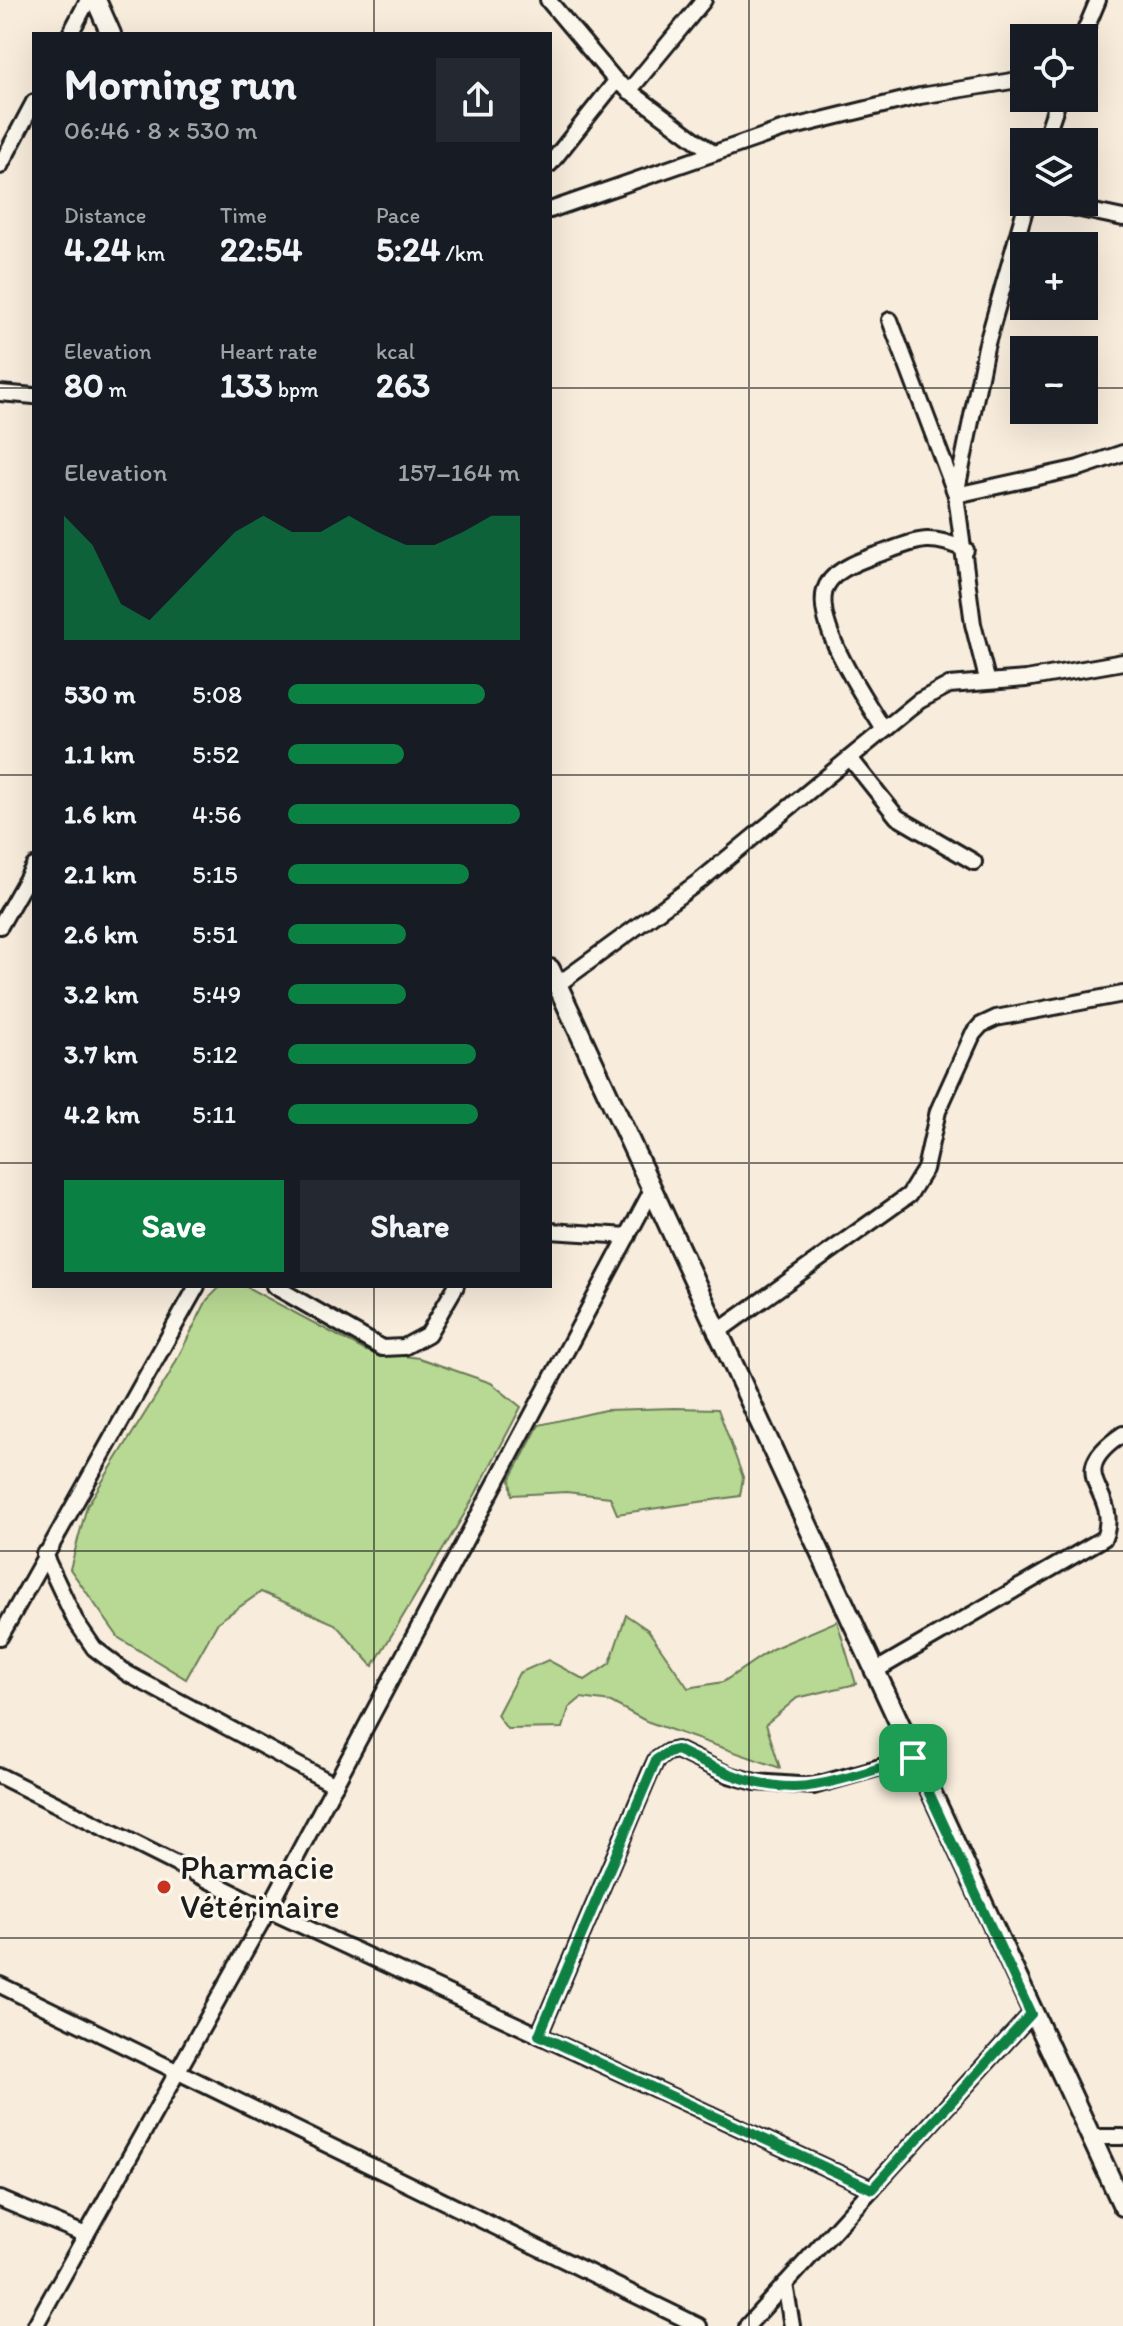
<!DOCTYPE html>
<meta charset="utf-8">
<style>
body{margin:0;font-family:Itim,sans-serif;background:#242831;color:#f1f3f6;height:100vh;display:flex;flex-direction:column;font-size:30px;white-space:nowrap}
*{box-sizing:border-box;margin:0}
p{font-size:26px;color:#9ea1a6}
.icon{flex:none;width:44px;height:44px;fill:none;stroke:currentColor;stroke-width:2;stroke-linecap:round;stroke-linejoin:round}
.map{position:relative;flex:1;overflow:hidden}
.drawer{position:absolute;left:32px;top:32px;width:520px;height:1256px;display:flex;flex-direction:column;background:#171b24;border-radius:0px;box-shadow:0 8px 32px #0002}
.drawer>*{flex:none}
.controls{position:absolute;left:1010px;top:24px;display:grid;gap:16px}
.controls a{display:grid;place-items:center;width:88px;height:88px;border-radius:0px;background:#171b24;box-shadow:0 8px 32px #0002;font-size:40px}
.pin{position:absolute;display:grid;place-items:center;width:68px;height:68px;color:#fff;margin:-34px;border-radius:16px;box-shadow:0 4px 12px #0006}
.round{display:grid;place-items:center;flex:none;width:84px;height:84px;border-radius:0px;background:#242831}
.summary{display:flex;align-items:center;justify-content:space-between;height:136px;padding:0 32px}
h1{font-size:44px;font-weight:700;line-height:60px}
.metrics{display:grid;grid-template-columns:repeat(3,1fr);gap:12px;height:136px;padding:8px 32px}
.metrics div{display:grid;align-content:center}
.metrics b{font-size:34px;font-weight:700}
.metrics small{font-size:22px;font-weight:400}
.metrics p{font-size:22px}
.chart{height:224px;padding:16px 32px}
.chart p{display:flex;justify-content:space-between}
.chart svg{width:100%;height:144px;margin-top:8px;fill:#0b8043;opacity:.7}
.cta{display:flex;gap:16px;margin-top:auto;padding:16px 32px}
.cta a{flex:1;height:92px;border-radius:0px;background:#0b8043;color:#fff;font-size:32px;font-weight:700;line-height:92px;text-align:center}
.cta a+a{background:#242831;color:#f1f3f6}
ul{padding:0 32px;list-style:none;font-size:26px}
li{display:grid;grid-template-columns:128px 96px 1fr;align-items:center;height:60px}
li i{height:20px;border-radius:10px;background:#0b8043}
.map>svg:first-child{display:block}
.green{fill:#b8d993;stroke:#6a7a58;stroke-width:2}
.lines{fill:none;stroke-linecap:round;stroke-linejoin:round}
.minor-casing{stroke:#1c1c1c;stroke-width:20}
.tertiary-casing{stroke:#1c1c1c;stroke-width:24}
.minor{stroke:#fbf7ec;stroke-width:14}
.tertiary{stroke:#fbf7ec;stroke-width:18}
.route-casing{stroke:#fff;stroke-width:16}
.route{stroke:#0b8043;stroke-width:10}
.grid{fill:none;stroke:#1c1c1c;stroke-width:2;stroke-opacity:0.55}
.poi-dot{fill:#c8321e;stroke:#fbf7ec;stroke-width:3}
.labels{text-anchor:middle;stroke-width:6;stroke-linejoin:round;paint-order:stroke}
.poi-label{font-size:34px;fill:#1c1c1c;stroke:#fbf7ec;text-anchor:start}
</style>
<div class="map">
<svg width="1123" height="2326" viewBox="0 0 1123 2326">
<rect width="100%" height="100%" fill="#f8ecdc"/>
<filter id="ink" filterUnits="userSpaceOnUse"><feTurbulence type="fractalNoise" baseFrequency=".0125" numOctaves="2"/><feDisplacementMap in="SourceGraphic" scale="16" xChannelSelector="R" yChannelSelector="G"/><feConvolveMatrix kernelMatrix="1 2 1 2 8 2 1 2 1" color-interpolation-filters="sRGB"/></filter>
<g filter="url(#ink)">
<g class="green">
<polygon points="221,1286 245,1286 366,1351 419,1358 491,1383 521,1407 468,1508 373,1666 335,1624 261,1592 218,1622 186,1679 119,1638 70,1569 87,1506 169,1375 207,1300"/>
<polygon points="675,1408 718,1409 743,1477 740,1496 617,1514 610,1497 566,1492 512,1495 510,1480 539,1425 605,1410"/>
<polygon points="626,1615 648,1630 688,1688 723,1682 772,1649 837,1621 856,1684 797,1698 766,1724 780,1768 646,1721 611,1702 581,1698 569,1708 563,1728 507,1729 497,1715 519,1673 548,1660 585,1680 610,1663"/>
</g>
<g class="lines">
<defs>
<g id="minor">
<polyline points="548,0 616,81 550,164"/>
<polyline points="70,34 88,0"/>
<polyline points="1082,38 1098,0"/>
<polyline points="616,81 713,153"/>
<polyline points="629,91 704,0"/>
<polyline points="1044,142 1059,98"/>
<polyline points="0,166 34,102"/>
<polyline points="1047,202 1123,218"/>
<polyline points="550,210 781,130 920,96 1024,79"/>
<polyline points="890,320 956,495 1079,468 1123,453"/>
<polyline points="0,393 34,396"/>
<polyline points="987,679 973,624 956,495 986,347 1027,202"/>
<path d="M884 730C866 700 809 619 827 585 836 568 867 558 885 552 920 539 931 534 966 550"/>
<polyline points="850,758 897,817 974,862"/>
<polyline points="0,926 34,866"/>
<polyline points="557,985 701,880 919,701 949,685 1026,679 1123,662"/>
<polyline points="550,1231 628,1236"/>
<polyline points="274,1286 382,1348 404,1347 428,1334 456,1286"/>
<polyline points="716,1333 909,1195 925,1169 938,1111 973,1034 981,1025 996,1018 1123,994"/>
<polyline points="44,1554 75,1620 94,1648 128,1674 335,1785"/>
<polyline points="0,1637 197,1286"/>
<path d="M873 1672 1104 1538C1123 1490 1058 1477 1123 1434"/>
<polyline points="0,1776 268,1910 872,2189"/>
<polyline points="0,1985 699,2326"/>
<polyline points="539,2035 651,1771 656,1760 668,1752 677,1750 729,1775 755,1782 813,1786 913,1758"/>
<polyline points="1090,2137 1123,2137"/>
<polyline points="0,2199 86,2235"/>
<polyline points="785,2284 792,2326"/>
<polyline points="35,2326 268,1910 651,1192"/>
<polyline points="747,2326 1031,2014"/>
</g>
<g id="tertiary">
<polyline points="96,0 111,34"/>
<polyline points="550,969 1123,2206"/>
</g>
</defs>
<use href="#minor" class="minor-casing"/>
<use href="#tertiary" class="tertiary-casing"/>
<use href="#minor" class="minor"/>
<use href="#tertiary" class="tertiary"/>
</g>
</g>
<g class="lines" filter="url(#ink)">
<defs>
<path id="route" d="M677 1750C719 1771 767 1794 815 1785 848 1780 881 1767 913 1758L1031 2014 872 2189 539 2035 656 1760 668 1752Z"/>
</defs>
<use href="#route" class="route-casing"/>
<use href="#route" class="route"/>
</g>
<path class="grid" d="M374 0V34M749 0V2326M0 388H34M550 388H1024M1084 388H1123M0 775H34M550 775H1123M0 1163H34M550 1163H1123M374 1286V2326M0 1551H1123M0 1938H1123"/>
<circle class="poi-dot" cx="164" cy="1887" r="8"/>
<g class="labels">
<g class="poi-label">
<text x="180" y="1879">Pharmacie<tspan x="180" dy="39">Vétérinaire</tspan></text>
</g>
</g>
</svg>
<div class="controls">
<a><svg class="icon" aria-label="locate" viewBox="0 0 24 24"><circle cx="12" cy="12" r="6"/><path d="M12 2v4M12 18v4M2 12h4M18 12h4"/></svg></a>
<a><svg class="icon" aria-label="layers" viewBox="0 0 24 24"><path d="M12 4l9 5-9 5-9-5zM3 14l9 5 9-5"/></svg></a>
<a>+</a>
<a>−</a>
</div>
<div class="pin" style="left:913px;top:1758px;background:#1e9e55"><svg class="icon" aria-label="arrive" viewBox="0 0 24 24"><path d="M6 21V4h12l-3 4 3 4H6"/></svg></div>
<section class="drawer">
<div class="summary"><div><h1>Morning run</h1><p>06:46 · 8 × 530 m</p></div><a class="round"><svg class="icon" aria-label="share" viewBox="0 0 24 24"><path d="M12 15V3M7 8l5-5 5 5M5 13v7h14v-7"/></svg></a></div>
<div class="metrics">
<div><p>Distance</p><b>4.24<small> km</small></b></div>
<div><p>Time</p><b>22:54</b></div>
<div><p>Pace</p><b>5:24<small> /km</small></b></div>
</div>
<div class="metrics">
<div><p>Elevation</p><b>80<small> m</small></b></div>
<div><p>Heart rate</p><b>133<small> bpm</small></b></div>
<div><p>kcal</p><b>263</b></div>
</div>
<div class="chart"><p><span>Elevation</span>157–164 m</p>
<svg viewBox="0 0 160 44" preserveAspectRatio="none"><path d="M0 44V6L10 15L20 33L30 38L40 29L50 20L60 11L70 6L80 11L90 11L100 6L110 11L120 15L130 15L140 11L150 6L160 6V44z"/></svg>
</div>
<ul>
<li><b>530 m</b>5:08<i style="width:85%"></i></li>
<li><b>1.1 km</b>5:52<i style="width:50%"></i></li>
<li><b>1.6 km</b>4:56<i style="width:100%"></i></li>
<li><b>2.1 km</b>5:15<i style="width:78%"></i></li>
<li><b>2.6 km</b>5:51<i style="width:51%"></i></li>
<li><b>3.2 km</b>5:49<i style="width:51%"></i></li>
<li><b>3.7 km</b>5:12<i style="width:81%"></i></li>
<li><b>4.2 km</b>5:11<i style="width:82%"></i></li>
</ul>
<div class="cta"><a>Save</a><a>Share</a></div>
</section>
</div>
